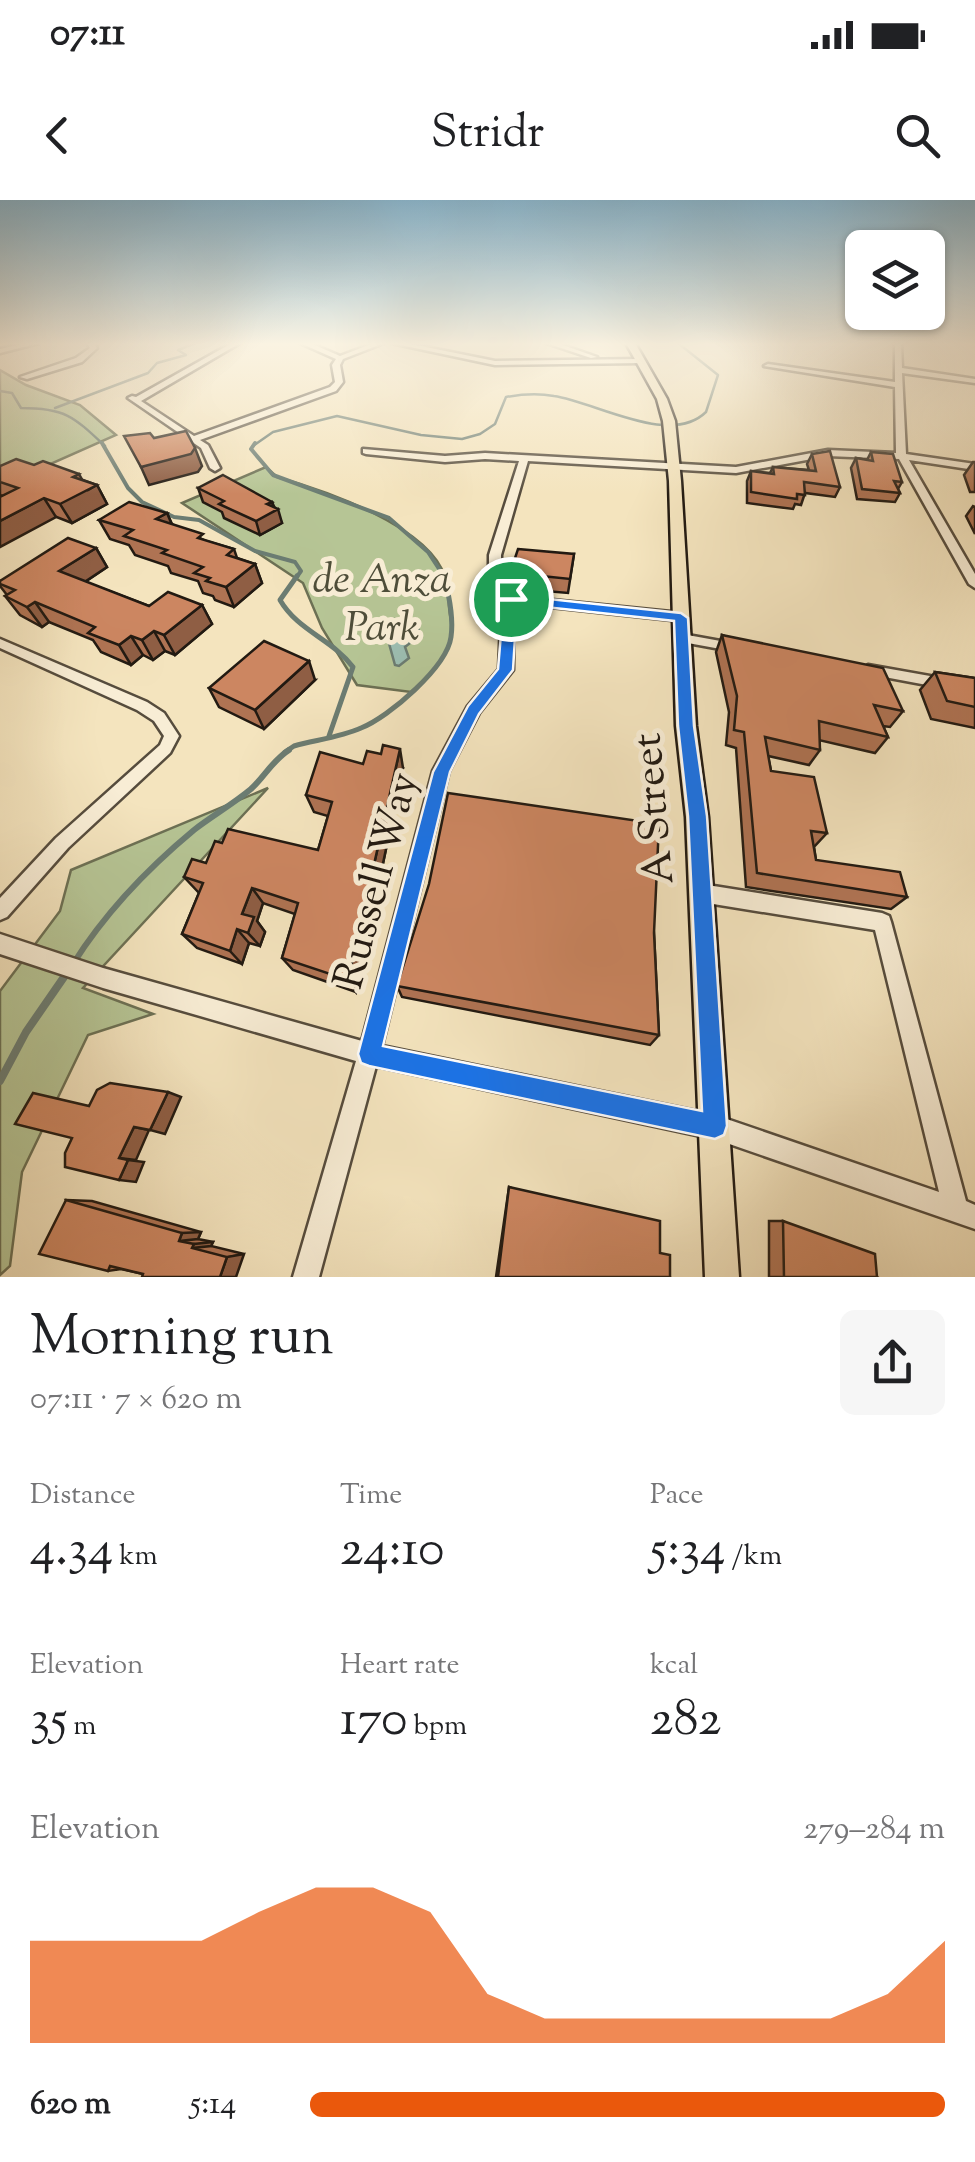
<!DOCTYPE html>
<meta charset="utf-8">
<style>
body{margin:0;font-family:"Sorts Mill Goudy",serif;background:#f6f6f6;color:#202124;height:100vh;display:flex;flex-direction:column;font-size:38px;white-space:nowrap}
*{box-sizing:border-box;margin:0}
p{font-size:32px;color:#757577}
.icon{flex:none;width:55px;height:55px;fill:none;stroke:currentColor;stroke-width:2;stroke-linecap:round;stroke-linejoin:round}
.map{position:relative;height:1077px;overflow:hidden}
.details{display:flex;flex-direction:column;background:#fff;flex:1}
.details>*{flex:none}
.controls{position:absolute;left:845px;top:30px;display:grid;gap:20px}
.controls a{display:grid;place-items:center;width:100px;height:100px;border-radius:15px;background:#fff;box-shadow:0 2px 8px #0004;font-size:50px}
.pin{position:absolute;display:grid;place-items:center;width:85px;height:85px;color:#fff;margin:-42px;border:5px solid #fff;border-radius:50%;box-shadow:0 2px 10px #0007}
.round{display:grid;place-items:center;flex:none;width:105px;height:105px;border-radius:15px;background:#f6f6f6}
.headline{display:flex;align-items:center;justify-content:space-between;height:170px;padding:0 30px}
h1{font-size:55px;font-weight:600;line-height:75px}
.stats{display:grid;grid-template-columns:repeat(3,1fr);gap:15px;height:170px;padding:10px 30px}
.stats div{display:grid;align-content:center}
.stats b{font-size:50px;font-weight:600}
.stats small{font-size:28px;font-weight:400}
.stats p{font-size:28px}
.chart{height:280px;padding:20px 30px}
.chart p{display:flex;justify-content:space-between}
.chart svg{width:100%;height:180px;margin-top:10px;fill:#ea580c;opacity:.7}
ul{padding:0 30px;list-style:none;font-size:32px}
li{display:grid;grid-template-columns:160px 120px 1fr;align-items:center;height:75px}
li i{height:25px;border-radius:12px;background:#ea580c}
.status{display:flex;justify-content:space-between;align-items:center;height:70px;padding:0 50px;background:#fff;direction:ltr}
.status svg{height:28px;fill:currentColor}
header{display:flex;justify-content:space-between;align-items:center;height:130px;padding:0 30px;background:#fff;font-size:45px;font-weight:600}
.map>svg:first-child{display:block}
.green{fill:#b6c595;stroke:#6c7054;stroke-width:2.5}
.water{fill:#9cbeb2;stroke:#6b7c72;stroke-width:2.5}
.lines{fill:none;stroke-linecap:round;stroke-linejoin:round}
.stream-far4{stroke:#6b7c72;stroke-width:2.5}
.stream-far3{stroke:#6b7c72;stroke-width:4}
.stream-far2{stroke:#6b7c72;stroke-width:5}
.stream-far1{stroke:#6b7c72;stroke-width:6}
.stream{stroke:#6b7c72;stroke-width:8}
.minor-casing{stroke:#564c3d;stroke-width:5}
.major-casing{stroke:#221a12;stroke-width:5}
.minor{fill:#f8edd5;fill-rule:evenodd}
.major{fill:#f4e4be;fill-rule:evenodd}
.wall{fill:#af7353;stroke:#221a12;stroke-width:2.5}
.shaded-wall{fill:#8f5e44;stroke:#221a12;stroke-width:2.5}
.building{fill:#cc8661;stroke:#221a12;stroke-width:2.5}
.route{fill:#1a73e8;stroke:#fff;stroke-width:2.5;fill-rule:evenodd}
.labels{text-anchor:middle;stroke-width:10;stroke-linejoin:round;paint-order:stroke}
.park-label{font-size:42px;font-style:italic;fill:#4e4d39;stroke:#f8edd5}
.street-label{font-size:42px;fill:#221a12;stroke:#f8edd5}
</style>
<div class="status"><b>07:11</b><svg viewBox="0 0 49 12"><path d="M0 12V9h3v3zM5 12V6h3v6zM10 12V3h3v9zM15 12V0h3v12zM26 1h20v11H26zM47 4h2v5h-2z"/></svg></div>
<header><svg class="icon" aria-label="back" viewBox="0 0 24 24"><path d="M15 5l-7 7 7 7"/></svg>Stridr<svg class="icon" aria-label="search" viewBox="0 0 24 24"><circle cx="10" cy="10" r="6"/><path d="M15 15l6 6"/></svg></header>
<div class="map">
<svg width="975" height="1077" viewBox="0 0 975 1077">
<rect width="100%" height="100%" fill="#f4e4be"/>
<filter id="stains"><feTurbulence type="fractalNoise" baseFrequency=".002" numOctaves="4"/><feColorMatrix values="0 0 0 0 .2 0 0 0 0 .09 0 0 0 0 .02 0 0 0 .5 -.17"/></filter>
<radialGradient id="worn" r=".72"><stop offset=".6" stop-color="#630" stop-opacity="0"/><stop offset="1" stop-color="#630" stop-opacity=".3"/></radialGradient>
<g class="green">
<polygon points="0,170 26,185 80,205 116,235 28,274 0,273"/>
<path d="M266 267 277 277C323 290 430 326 445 377 449 389 448 403 450 415 458 449 435 471 411 492L357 485 322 428 303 383 182 303Z"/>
<polygon points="268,588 83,788 153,814 88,835 22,972 10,1066 0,1075 0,791 60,711 71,670"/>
</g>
<polygon class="water" points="394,419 418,428 420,435 405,447 409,458 399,466 395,465 388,440 381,433 385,422"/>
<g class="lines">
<g class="stream-far4">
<path d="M0 191 12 193 21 208C65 208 73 216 105 246"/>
<polyline points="55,208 148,173 157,163 186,155 178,150 196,143"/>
<path d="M253 246 273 232 337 216 421 235 462 239 480 234 495 224 506 197C523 194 537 193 554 196 596 202 670 247 706 212L718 175 678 143"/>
</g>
<g class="stream-far3">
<polyline points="102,243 128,288 142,302 174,317 199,320 255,351 295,362 301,371 296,378"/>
<polyline points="255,243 251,249 273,275 389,318 428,352 445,378"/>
</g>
<g class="stream-far2">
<path d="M297 376 280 400C298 431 332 439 353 467L329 536"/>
<path d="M285 552 294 546C316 540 341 537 361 528 389 517 447 467 451 437 454 417 449 395 444 376"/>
</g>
<g class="stream-far1">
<path d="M73 764C105 713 147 669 194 630 212 616 233 604 251 589 265 576 272 561 289 550"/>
<polyline points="62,780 67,773"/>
</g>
<polyline class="stream" points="0,881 26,832 64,777"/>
<defs>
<g id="minor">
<polygon points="26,143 39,143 0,153 0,149"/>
<polygon points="87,143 94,143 97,148 82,162 27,179 20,177 76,158 90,148"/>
<polygon points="232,143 240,143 141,201 194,236 330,187 335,182 332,165 336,159 300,143 310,143 340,156 374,143 384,143 343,159 340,165 343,182 336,191 200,240 208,245 220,268 215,271 210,268 201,248 128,198 132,196 136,197"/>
<polygon points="391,143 406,143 495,161 640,159 644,161 640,163 495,165"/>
<polygon points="546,143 557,143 597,157 591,158"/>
<polygon points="895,143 901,143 902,168 975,179 975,183 902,173 906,254 975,264 975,270 909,260 975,374 975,388 969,384 899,259 828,256 736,273 528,261 501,355 501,375 512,396 681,413 687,417 681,421 514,403 513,470 479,513 449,571 382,846 715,915 939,992 875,730 701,702 695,699 692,693 695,687 701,684 882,713 889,716 891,722 966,1001 975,1005 975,1029 715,939 376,866 319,1077 293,1077 356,861 103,788 0,754 0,734 103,768 362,841 433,571 468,506 499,469 502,399 489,375 489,355 519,261 485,259 445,262 366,254 363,253 363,249 445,256 485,253 736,267 828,250 896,253 895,187 764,166 768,164 895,182"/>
<polygon points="682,434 737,444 744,448 737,452 677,441 676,438 677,435"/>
<polygon points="0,439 147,502 164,513 179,536 170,553 68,648 7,717 0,720 0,698 56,638 160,545 164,536 154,521 137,510 0,448"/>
<polygon points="868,465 975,484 975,494 863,473 861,470"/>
</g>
<polygon id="major" points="626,143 635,143 667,199 675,221 681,281 696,526 708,617 739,1077 705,1077 686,617 676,526 669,281 663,221 657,199"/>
</defs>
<use href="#minor" class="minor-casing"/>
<use href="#major" class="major-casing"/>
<use href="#minor" class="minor"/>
<use href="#major" class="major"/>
</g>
<g class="wall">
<polygon points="871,252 902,282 898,289 900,293 895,302 857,299 851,268 856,258 867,260"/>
<polygon points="812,254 840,287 835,297 805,293 801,305 795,304 793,309 747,303 747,281 751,271 770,273 773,267 809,270 807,264"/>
<polygon points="973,262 975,262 975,292 970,292 964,275"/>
<polygon points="0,266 83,280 97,285 107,304 72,323 0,295"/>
<polygon points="198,288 272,302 282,323 260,335 224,318 222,312 203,302"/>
<polygon points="973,306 975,307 975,334 966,316"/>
<polygon points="167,313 172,324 206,341 234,349 237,358 255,364 262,383 234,407 215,400 213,396 203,393 198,381 171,373 168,366 135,355 129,345 110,339 99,320"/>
<polygon points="96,348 107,367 85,382 149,406 202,405 212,424 175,455 165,451 153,460 143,455 131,465 101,452 93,440 49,422 42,427 20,415 5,396 7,395 0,386 0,381"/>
<polygon points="574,354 568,393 522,389 513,375 514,361"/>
<polygon points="722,435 903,511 890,527 883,526 888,537 875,553 819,540 820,550 809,565 768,556 771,571 827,633 814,647 816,660 907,697 891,709 746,687 736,548 726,545 729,512 716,452"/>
<polygon points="935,472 975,478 975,528 931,519 920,490"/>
<polygon points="315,480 264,529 219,507 209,488"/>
<polygon points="363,564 403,568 356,792 293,770 282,758 295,714 263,703 257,721 265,732 260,746 249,743 242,764 197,748 182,734 199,693 184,677 206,663 222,643 318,650 328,616 314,612 306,595"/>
<polygon points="654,733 659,835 650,845 402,797 397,786"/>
<polygon points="509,987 660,1053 670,1077 496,1077"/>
<polygon points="66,1000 92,1001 201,1032 198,1039 213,1042 211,1046 244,1054 143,1074 121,1069 108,1071"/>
<polygon points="769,1021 783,1021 877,1077 769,1077"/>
</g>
<g class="shaded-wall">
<polygon points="195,248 202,266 198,272 149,285 141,267"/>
<polygon points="79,274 88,290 97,285 107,304 72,323 60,304 73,277"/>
<polygon points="44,298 56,317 0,347 0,321"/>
<polygon points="272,302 274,311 278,309 282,323 260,335 256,321 267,304"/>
<polygon points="167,313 175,332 156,319"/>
<polygon points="96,348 107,367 71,391 59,371"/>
<polygon points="255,364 262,383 234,407 226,387"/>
<polygon points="35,402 49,422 42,427 27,407"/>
<polygon points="202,405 212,424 175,455 164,435"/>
<polygon points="154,431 165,451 153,460 142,440"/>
<polygon points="131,436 143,455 131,465 119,445"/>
<polygon points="309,461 315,480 264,529 255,510"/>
<polygon points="400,549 403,568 356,792 348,780"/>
<polygon points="252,688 263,703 257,721 265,732 260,746 248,733 242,714"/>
<polygon points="237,729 249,743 242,764 230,751"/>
<polygon points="168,892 181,897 165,934 150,930"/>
<polygon points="134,927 149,930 136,960 119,958"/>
<polygon points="128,960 144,962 136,982 119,980"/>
<polygon points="201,1032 198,1039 179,1041 182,1033"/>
<polygon points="213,1042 211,1046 192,1048 194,1044"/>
<polygon points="244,1054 236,1077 220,1077 227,1057"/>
</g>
<g class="building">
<polygon points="186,231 195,248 191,254 141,267 124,236 150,233 154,238"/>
<polygon points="830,251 840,287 804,282 805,295 797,294 797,299 751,292 751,271 774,274 773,267 816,271 812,254"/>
<polygon points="871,252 893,254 902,282 894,281 900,293 862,289 856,258 873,261"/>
<polygon points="16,259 34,265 43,261 79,274 73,277 97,285 60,304 44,298 0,321 0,297 18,288 0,282 0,266"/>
<polygon points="223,275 272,302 267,304 278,309 256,321 219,304 224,301 198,288"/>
<polygon points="129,302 167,313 156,319 203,334 198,338 234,349 227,355 255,364 226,387 206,381 210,378 194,373 203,367 162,353 167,350 124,336 133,330 99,320"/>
<polygon points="68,338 96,348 59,371 149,406 168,392 202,405 164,435 154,431 142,440 131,436 119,445 88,433 95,427 35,402 27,407 5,396 15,390 0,384 0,381"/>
<polygon points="518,349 574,354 570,379 522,374 514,361"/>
<polygon points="722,435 883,468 903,511 874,505 888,537 819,521 820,550 765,537 771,571 814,577 827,633 811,631 816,660 900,672 907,697 757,673 744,532 734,530 737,496"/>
<polygon points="264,441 309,461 255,510 209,488"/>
<polygon points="935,472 975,478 975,507 947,501"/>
<polygon points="383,545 400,549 348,780 282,758 298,703 252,688 242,714 254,717 248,733 237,729 230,751 182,734 203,683 184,677 192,659 206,663 215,641 222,643 228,629 318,650 332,602 306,595 320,552 363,564 367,551 381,554"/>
<polygon points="448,593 659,624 654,733 659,835 397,786 429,684"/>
<polygon points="110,883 168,892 150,930 134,927 119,958 128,960 119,980 65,967 65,953 72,938 15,924 33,893 89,906 97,890"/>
<polygon points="509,987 660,1021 660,1053 670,1055 670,1077 498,1077"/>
<polygon points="66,1000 182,1033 179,1041 194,1044 192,1048 227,1057 220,1077 142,1077 143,1074 110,1066 108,1071 39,1054"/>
<polygon points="783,1021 875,1054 877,1077 784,1077"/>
</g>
<linearGradient id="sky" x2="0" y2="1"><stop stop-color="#89b8d2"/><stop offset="0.49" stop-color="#faf3e2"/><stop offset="1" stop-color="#faf3e2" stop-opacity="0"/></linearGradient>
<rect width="975" height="294" fill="url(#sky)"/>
<path class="route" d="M511 395 681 413 688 418 694 526 707 616 727 926 724 935 715 939 369 866 361 863 358 854 433 572 468 506 498 469 504 399ZM517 404 674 421 678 526 688 616 702 911 383 846 450 572 479 514 513 470Z"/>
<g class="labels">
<g class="park-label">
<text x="382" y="392">de Anza<tspan x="382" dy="48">Park</tspan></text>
</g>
<g class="street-label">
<text transform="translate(651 609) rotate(-95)" y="15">A Street</text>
<text transform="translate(374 680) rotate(-75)" y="15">Russell Way</text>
</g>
</g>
<rect width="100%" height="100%" filter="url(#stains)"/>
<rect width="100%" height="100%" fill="url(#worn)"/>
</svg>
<div class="controls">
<a><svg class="icon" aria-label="layers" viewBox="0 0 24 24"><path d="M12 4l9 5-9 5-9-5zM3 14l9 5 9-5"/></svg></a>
</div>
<div class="pin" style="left:511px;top:399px;background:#1e9e55"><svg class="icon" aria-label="arrive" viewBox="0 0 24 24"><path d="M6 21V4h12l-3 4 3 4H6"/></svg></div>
</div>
<section class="details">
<div class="headline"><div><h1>Morning run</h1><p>07:11 · 7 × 620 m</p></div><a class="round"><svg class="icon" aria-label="share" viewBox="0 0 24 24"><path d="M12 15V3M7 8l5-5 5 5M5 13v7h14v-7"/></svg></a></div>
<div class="stats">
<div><p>Distance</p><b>4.34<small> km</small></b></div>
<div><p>Time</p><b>24:10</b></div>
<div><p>Pace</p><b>5:34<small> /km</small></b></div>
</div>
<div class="stats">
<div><p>Elevation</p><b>35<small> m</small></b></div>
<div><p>Heart rate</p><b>170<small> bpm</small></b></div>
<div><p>kcal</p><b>282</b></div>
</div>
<div class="chart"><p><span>Elevation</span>279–284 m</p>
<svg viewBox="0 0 160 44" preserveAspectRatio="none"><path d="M0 44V19L10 19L20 19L30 19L40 12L50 6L60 6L70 12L80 32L90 38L100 38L110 38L120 38L130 38L140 38L150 32L160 19V44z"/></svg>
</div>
<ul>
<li><b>620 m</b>5:14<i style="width:100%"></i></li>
</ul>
</section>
